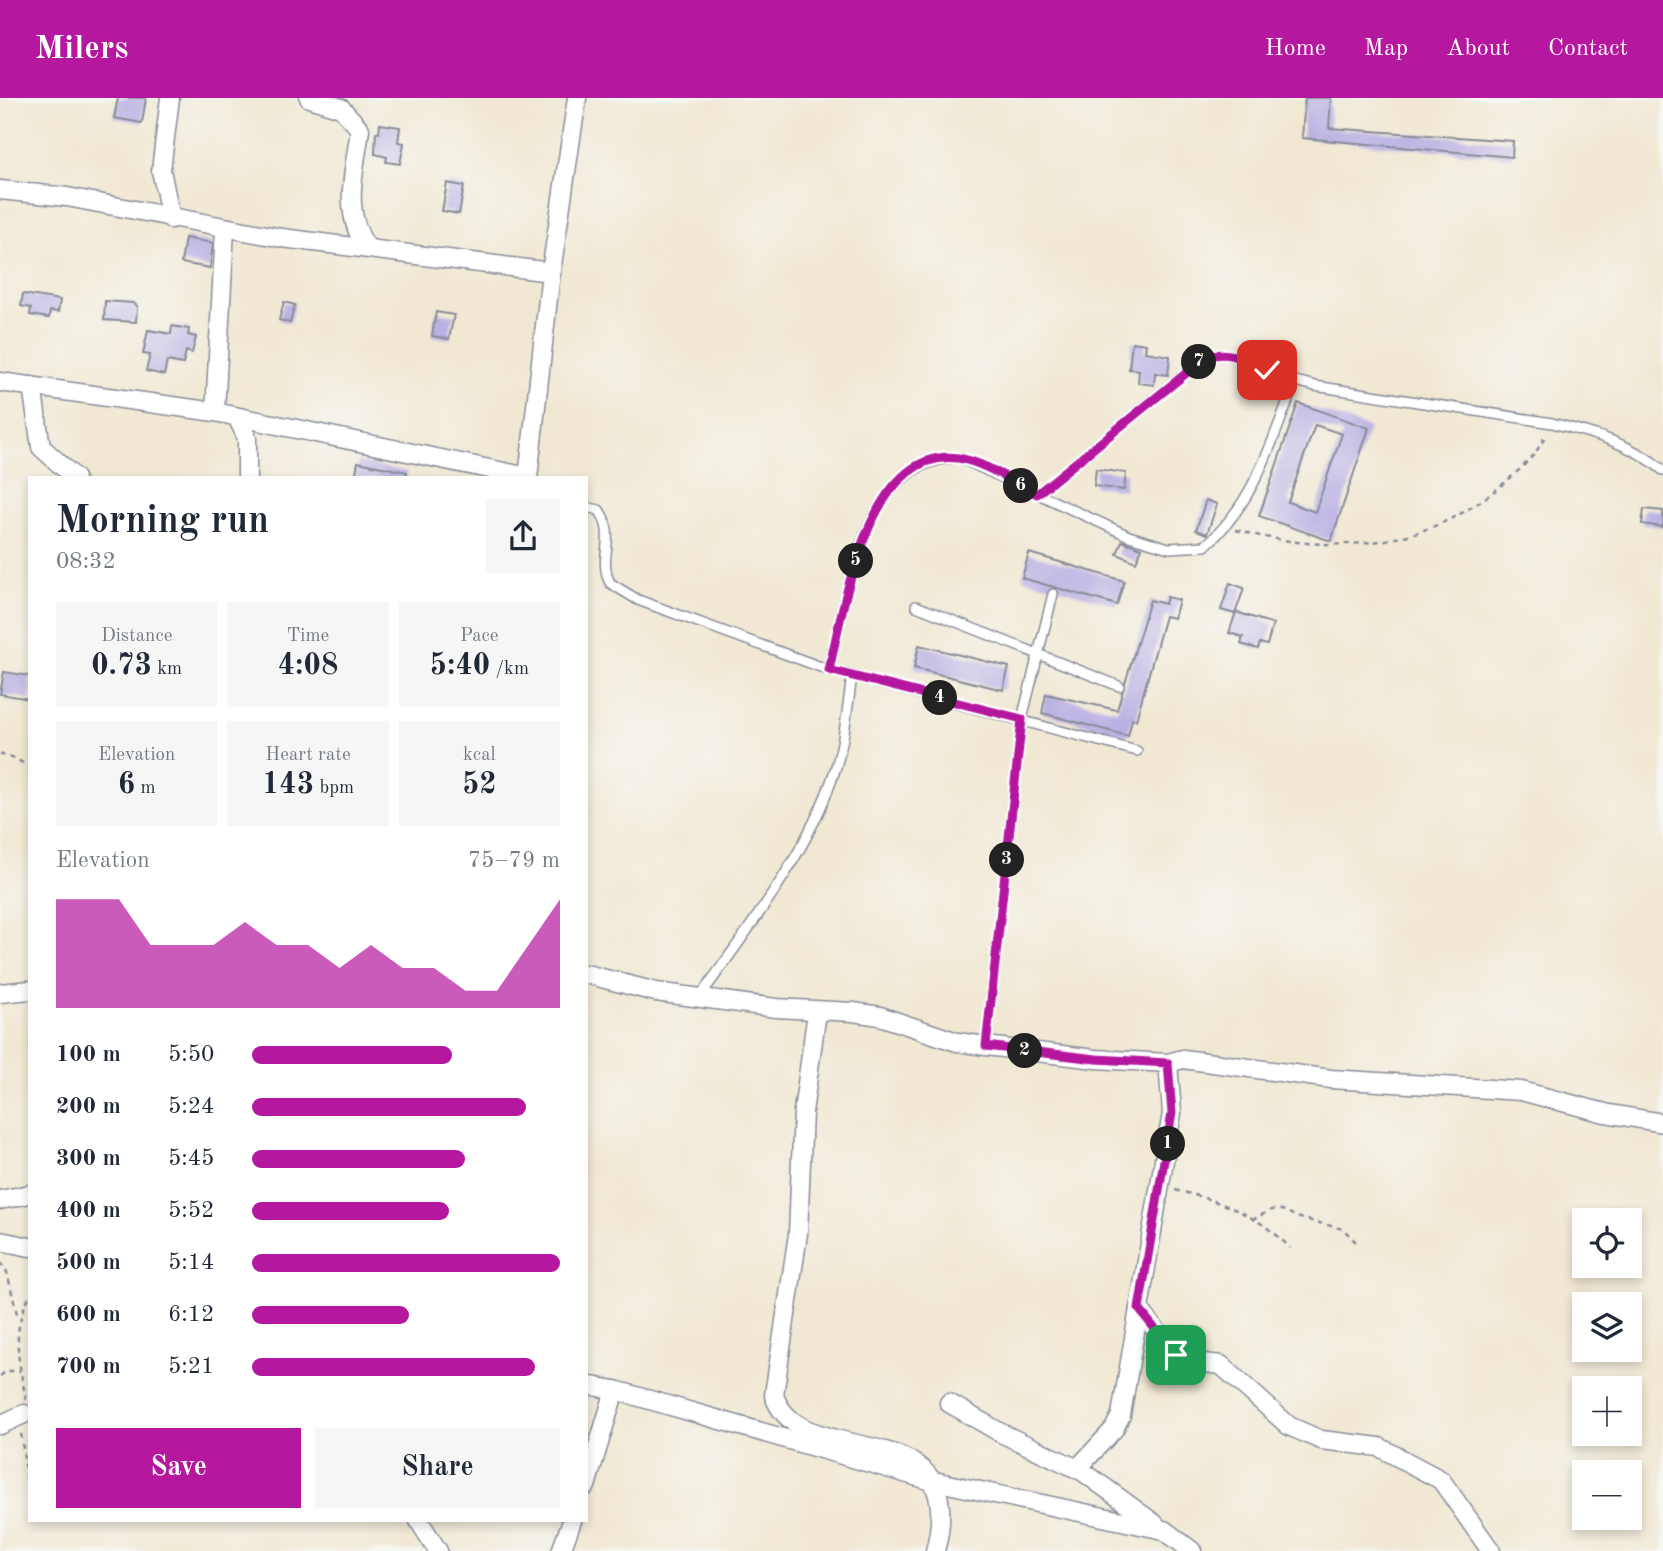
<!DOCTYPE html>
<meta charset="utf-8">
<style>
body{margin:0;font-family:"Old Standard TT",serif;background:#f6f6f7;color:#1f2937;height:100vh;display:flex;flex-direction:column;font-size:26px;white-space:nowrap}
*{box-sizing:border-box;margin:0}
p{font-size:23px;color:#747a83}
.icon{flex:none;width:38px;height:38px;fill:none;stroke:currentColor;stroke-width:2;stroke-linecap:round;stroke-linejoin:round}
.map{position:relative;flex:1;overflow:hidden}
.panel{position:absolute;left:28px;top:378px;width:560px;height:1046px;display:flex;flex-direction:column;background:#fff;border-radius:0px;box-shadow:0 4px 10px #0003}
.panel>*{flex:none}
.tools{position:absolute;left:1572px;top:1110px;display:grid;gap:14px}
.tools a{display:grid;place-items:center;width:70px;height:70px;border-radius:0px;background:#fff;box-shadow:0 4px 10px #0003;font-size:35px}
.pin{position:absolute;display:grid;place-items:center;width:60px;height:60px;color:#fff;margin:-30px;border-radius:14px;box-shadow:0 4px 10px #0006}
.km{position:absolute;width:35px;height:35px;margin:-18px;border-radius:50%;background:#222;color:#fff;font-size:19px;line-height:35px;text-align:center}
.round{display:grid;place-items:center;flex:none;width:74px;height:74px;border-radius:0px;background:#f6f6f7}
.overview{display:flex;align-items:center;justify-content:space-between;height:119px;padding:0 28px}
h1{font-size:38px;font-weight:700;line-height:52px}
.stats{display:grid;grid-template-columns:repeat(3,1fr);gap:10px;height:119px;padding:7px 28px}
.stats div{display:grid;align-content:center;border-radius:0px;background:#f6f6f7;text-align:center}
.stats b{font-size:30px;font-weight:700}
.stats small{font-size:19px;font-weight:400}
.stats p{font-size:19px}
.chart{height:196px;padding:14px 28px}
.chart p{display:flex;justify-content:space-between}
.chart svg{width:100%;height:126px;margin-top:7px;fill:#b5179e;opacity:.7}
.cta{display:flex;gap:14px;margin-top:auto;padding:14px 28px}
.cta a{flex:1;height:80px;border-radius:0px;background:#b5179e;color:#fff;font-size:28px;font-weight:700;line-height:80px;text-align:center}
.cta a+a{background:#f6f6f7;color:#1f2937}
ul{padding:0 28px;list-style:none;font-size:23px}
li{display:grid;grid-template-columns:112px 84px 1fr;align-items:center;height:52px}
li i{height:18px;border-radius:9px;background:#b5179e}
header{display:flex;align-items:center;gap:42px;box-sizing:border-box;height:98px;padding:0 35px;background:#b5179e;color:#fff}
header strong{font-size:33px}
nav{display:flex;gap:38px;margin-inline-start:auto;font-size:24px}
.map>svg:first-child{display:block}
.building{fill:#bab0e3;fill-rule:evenodd}
.lines{fill:none;stroke-linecap:round;stroke-linejoin:round}
.service-casing{stroke:#868c98;stroke-width:12}
.minor-casing{stroke:#868c98;stroke-width:21}
.path{stroke:#868c98;stroke-width:2.5;stroke-dasharray:5 5;stroke-linecap:butt}
.service{stroke:#fff;stroke-width:9}
.minor{stroke:#fff;stroke-width:18}
.route-casing{stroke:#fff;stroke-width:14}
.route{stroke:#b5179e;stroke-width:9}
</style>
<header>
<strong>Milers</strong>
<nav><a>Home</a><a>Map</a><a>About</a><a>Contact</a></nav>
</header>
<div class="map">
<svg width="1663" height="1453" viewBox="0 0 1663 1453">
<rect width="100%" height="100%" fill="#f6f6f2"/>
<filter id="ink" filterUnits="userSpaceOnUse"><feTurbulence type="fractalNoise" baseFrequency=".0143" numOctaves="2"/><feDisplacementMap in="SourceGraphic" scale="14" xChannelSelector="R" yChannelSelector="G"/><feConvolveMatrix kernelMatrix="1 2 1 2 8 2 1 2 1" color-interpolation-filters="sRGB"/></filter>
<filter id="wash" filterUnits="userSpaceOnUse"><feTurbulence type="fractalNoise" baseFrequency=".00686" numOctaves="4" result="noise"/><feDisplacementMap in="SourceGraphic" scale="28" xChannelSelector="R" yChannelSelector="G"/><feGaussianBlur stdDeviation="1.57" result="paint"/><feColorMatrix in="noise" values="0 0 0 0 0 0 0 0 0 0 0 0 0 0 0 0 0 1.4 0 .05"/><feComposite in="paint" operator="in"/></filter>
<g filter="url(#wash)">
<rect width="100%" height="100%" fill="#f1e8d3"/>
<g id="blocks">
<g class="building">
<polygon points="118,0 146,0 142,25 114,20"/>
<polygon points="1305,0 1331,0 1329,30 1513,43 1512,59 1302,40"/>
<polygon points="380,26 400,29 398,44 404,45 400,66 386,64 387,59 375,56 376,34 379,35"/>
<polygon points="447,85 464,88 459,116 442,113"/>
<polygon points="185,140 213,145 210,170 181,165"/>
<polygon points="23,196 60,202 58,214 50,213 49,220 30,217 31,210 21,208"/>
<polygon points="105,203 133,205 137,208 136,224 104,222"/>
<polygon points="284,204 295,207 290,225 279,222"/>
<polygon points="436,214 454,217 449,241 432,238"/>
<polygon points="172,228 189,231 188,237 196,239 192,255 186,253 183,266 167,263 164,277 146,273 150,257 143,256 148,232 171,236"/>
<polygon points="1132,244 1146,246 1145,254 1170,258 1168,277 1155,275 1154,287 1138,285 1139,272 1129,271"/>
<path d="M1298 305 1369 330 1331 443 1259 418ZM1315 327 1342 336 1315 414 1288 404Z"/>
<polygon points="358,364 407,374 406,380 355,380"/>
<polygon points="1096,371 1126,375 1124,392 1094,388"/>
<polygon points="1206,402 1217,406 1207,436 1196,432"/>
<polygon points="1644,411 1663,413 1663,429 1642,426"/>
<polygon points="1122,443 1142,450 1136,464 1117,456"/>
<polygon points="1029,455 1124,483 1117,507 1022,480"/>
<polygon points="1230,485 1244,490 1235,516 1221,512"/>
<polygon points="1167,499 1179,502 1174,520 1165,518 1136,622 1132,621 1128,638 1042,615 1046,596 1117,612 1150,502 1165,506"/>
<polygon points="1236,514 1273,526 1267,547 1260,545 1258,551 1241,546 1243,539 1229,535"/>
<polygon points="919,547 1009,569 1003,592 914,570"/>
<polygon points="4,574 30,578 30,601 0,596"/>
</g>
</g>
</g>
<g filter="url(#ink)">
<use href="#blocks" fill-opacity="0" stroke="#868c98" stroke-width="2"/>
<g class="lines">
<defs>
<g id="service">
<path d="M1037 396 1204 260C1232 247 1257 270 1283 279 1293 283 1304 285 1315 288L1552 325C1592 335 1630 345 1663 372"/>
<path d="M586 409 599 412C618 439 597 459 610 485L638 502 829 572 1137 653"/>
<polyline points="916,508 1119,588"/>
<path d="M829 572C846 500 862 358 960 360L1129 438 1169 450 1205 448C1254 406 1273 342 1295 283"/>
<path d="M699 900C750 828 817 744 839 658 846 632 848 604 852 578"/>
<polyline points="986,948 1022,621 1053,496"/>
</g>
<g id="minor">
<polyline points="170,0 161,72 171,121"/>
<path d="M309 0 341 10 360 31C355 73 341 113 367 150"/>
<polyline points="0,92 67,99 282,140 551,174"/>
<polyline points="0,284 215,314 528,379"/>
<polyline points="32,288 41,349 75,380"/>
<polyline points="215,314 225,131"/>
<polyline points="237,319 247,340 247,380"/>
<polyline points="528,380 551,174 577,0"/>
<polyline points="586,876 656,894 776,910 853,914 880,918 957,944 986,948 1096,961 1168,965 1183,961 1331,981 1521,993 1605,1015 1663,1025"/>
<polyline points="0,895 30,892"/>
<path d="M817 914 803 1014 798 1136 774 1297C799 1377 973 1309 935 1453"/>
<polyline points="0,1102 30,1096"/>
<polyline points="0,1143 30,1149"/>
<polyline points="1139,1211 1176,1257 1187,1263 1221,1267 1289,1328 1321,1342 1379,1349 1441,1382 1491,1453"/>
<polyline points="586,1287 615,1292 929,1382 1164,1432 1192,1453"/>
<polyline points="949,1305 1001,1335 1082,1373 1155,1426"/>
<polyline points="0,1327 24,1316"/>
<polyline points="1077,1371 1114,1331 1121,1317 1172,1015 1168,965"/>
<polyline points="586,1388 615,1292"/>
<polyline points="419,1423 438,1453"/>
<polyline points="561,1453 572,1423"/>
</g>
</defs>
<use href="#service" class="service-casing"/>
<use href="#minor" class="minor-casing"/>
<g class="path">
<path d="M1236 432C1331 458 1429 452 1505 384 1522 370 1537 357 1546 336"/>
<polyline points="0,656 12,659 30,669"/>
<path d="M1175 1092C1217 1102 1260 1117 1290 1150"/>
<polyline points="1252,1122 1271,1112 1282,1112 1300,1120 1343,1131 1356,1144"/>
<polyline points="0,1164 7,1174 18,1220"/>
<polyline points="0,1278 7,1273 20,1273"/>
<path d="M26 1302C19 1263 10 1234 30 1197"/>
<polyline points="21,1336 30,1404"/>
<polyline points="36,1423 36,1424"/>
</g>
<use href="#service" class="service"/>
<use href="#minor" class="minor"/>
</g>
</g>
<g class="lines" filter="url(#ink)">
<defs>
<path id="route" d="M1176 1257 1139 1211 1172 1015 1168 965 1096 961 986 948 1022 621 829 572C843 511 868 348 958 360 984 364 1013 384 1037 396L1205 260C1227 250 1247 262 1267 272"/>
</defs>
<use href="#route" class="route-casing"/>
<use href="#route" class="route"/>
</g>
</svg>
<div class="tools">
<a><svg class="icon" aria-label="locate" viewBox="0 0 24 24"><circle cx="12" cy="12" r="6"/><path d="M12 2v4M12 18v4M2 12h4M18 12h4"/></svg></a>
<a><svg class="icon" aria-label="layers" viewBox="0 0 24 24"><path d="M12 4l9 5-9 5-9-5zM3 14l9 5 9-5"/></svg></a>
<a>+</a>
<a>−</a>
</div>
<div class="pin" style="left:1176px;top:1257px;background:#1e9e55"><svg class="icon" aria-label="arrive" viewBox="0 0 24 24"><path d="M6 21V4h12l-3 4 3 4H6"/></svg></div>
<div class="pin" style="left:1267px;top:272px;background:#d93025"><svg class="icon" aria-label="check" viewBox="0 0 24 24"><path d="M5 12l5 5 9-10"/></svg></div>
<b class="km" style="left:1168px;top:1046px">1</b>
<b class="km" style="left:1025px;top:953px">2</b>
<b class="km" style="left:1007px;top:762px">3</b>
<b class="km" style="left:940px;top:600px">4</b>
<b class="km" style="left:856px;top:463px">5</b>
<b class="km" style="left:1021px;top:388px">6</b>
<b class="km" style="left:1199px;top:264px">7</b>
<section class="panel">
<div class="overview"><div><h1>Morning run</h1><p>08:32</p></div><a class="round"><svg class="icon" aria-label="share" viewBox="0 0 24 24"><path d="M12 15V3M7 8l5-5 5 5M5 13v7h14v-7"/></svg></a></div>
<div class="stats">
<div><p>Distance</p><b>0.73<small> km</small></b></div>
<div><p>Time</p><b>4:08</b></div>
<div><p>Pace</p><b>5:40<small> /km</small></b></div>
</div>
<div class="stats">
<div><p>Elevation</p><b>6<small> m</small></b></div>
<div><p>Heart rate</p><b>143<small> bpm</small></b></div>
<div><p>kcal</p><b>52</b></div>
</div>
<div class="chart"><p><span>Elevation</span>75–79 m</p>
<svg viewBox="0 0 160 44" preserveAspectRatio="none"><path d="M0 44V6L10 6L20 6L30 22L40 22L50 22L60 14L70 22L80 22L90 30L100 22L110 30L120 30L130 38L140 38L150 22L160 6V44z"/></svg>
</div>
<ul>
<li><b>100 m</b>5:50<i style="width:65%"></i></li>
<li><b>200 m</b>5:24<i style="width:89%"></i></li>
<li><b>300 m</b>5:45<i style="width:69%"></i></li>
<li><b>400 m</b>5:52<i style="width:64%"></i></li>
<li><b>500 m</b>5:14<i style="width:100%"></i></li>
<li><b>600 m</b>6:12<i style="width:51%"></i></li>
<li><b>700 m</b>5:21<i style="width:92%"></i></li>
</ul>
<div class="cta"><a>Save</a><a>Share</a></div>
</section>
</div>
